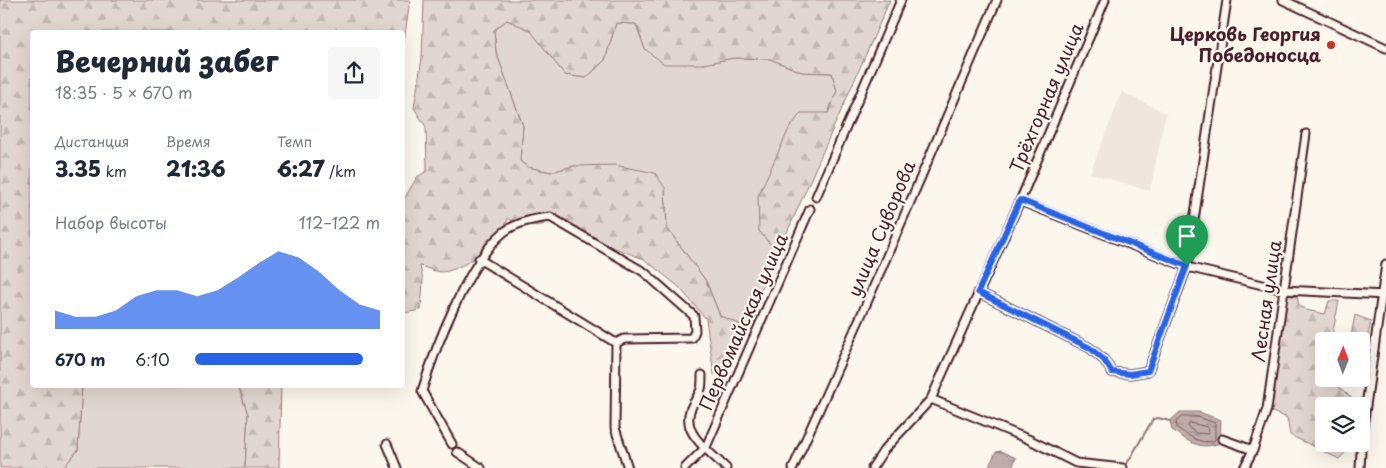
<!DOCTYPE html>
<html lang="ru">
<meta charset="utf-8">
<style>
body{margin:0;font-family:"Playpen Sans",sans-serif;background:#f6f6f7;color:#1f2937;height:100vh;display:flex;flex-direction:column;font-size:19px;white-space:nowrap}
*{box-sizing:border-box;margin:0}
p{font-size:16px;color:#747a83}
.icon{flex:none;width:28px;height:28px;fill:none;stroke:currentColor;stroke-width:2;stroke-linecap:round;stroke-linejoin:round}
.map{position:relative;flex:1;overflow:hidden}
.details{position:absolute;left:30px;top:30px;width:375px;height:358px;display:flex;flex-direction:column;background:#fff;border-radius:5px;box-shadow:0 5px 20px #0002}
.details>*{flex:none}
.needle{width:32px;rotate:1deg}
.buttons{position:absolute;left:1315px;top:332px;display:grid;gap:10px}
.buttons a{display:grid;place-items:center;width:55px;height:55px;border-radius:5px;background:#fff;box-shadow:0 5px 20px #0002;font-size:25px}
.pin{position:absolute;display:grid;place-items:center;width:42px;height:42px;color:#fff;margin:-51px -21px;border-radius:50% 50% 50% 0;rotate:-45deg;box-shadow:0 0 5px #0007}
.pin .icon{rotate:45deg}
.round{display:grid;place-items:center;flex:none;width:52px;height:52px;border-radius:5px;background:#f6f6f7}
.summary{display:flex;align-items:center;justify-content:space-between;height:85px;padding:0 25px}
h1{font-size:28px;font-weight:800;line-height:38px}
.metrics{display:grid;grid-template-columns:repeat(3,1fr);gap:8px;height:85px;padding:5px 25px}
.metrics div{display:grid;align-content:center}
.metrics b{font-size:21px;font-weight:800}
.metrics small{font-size:14px;font-weight:400}
.metrics p{font-size:14px}
.chart{height:140px;padding:10px 25px}
.chart p{display:flex;justify-content:space-between}
.chart svg{width:100%;height:90px;margin-top:5px;fill:#2563eb;opacity:.7}
ul{padding:0 25px;list-style:none;font-size:16px}
li{display:grid;grid-template-columns:80px 60px 1fr;align-items:center;height:38px}
li i{height:12px;border-radius:6px;background:#2563eb}
.map>svg:first-child{display:block}
.built{fill:#eee7de}
.green{fill:#e2d7d0;stroke:#967b7e}
.forest{fill:url(#forest-firs);stroke:#967b7e}
.water{fill:url(#water-ripples);stroke:#907477}
.lines{fill:none;stroke-linecap:round;stroke-linejoin:round}
.shore{stroke:#79585e;stroke-width:1}
.stream{stroke:#907477;stroke-width:2}
.minor-casing{stroke:#4a1f2b;stroke-width:11}
.minor{stroke:#fbf7ec;stroke-width:7}
.route-casing{stroke:#fff;stroke-width:10}
.route{stroke:#2563eb;stroke-width:6}
.poi-dot{fill:#c8321e;stroke:#fbf7ec;stroke-width:2}
.labels{text-anchor:middle;stroke-width:4.5;stroke-linejoin:round;paint-order:stroke}
.poi-label{font-size:18px;font-weight:bold;fill:#4a1f2b;stroke:#fbf7ec;text-anchor:end}
.street-label{font-size:18px;fill:#4a1f2b;stroke:#fbf7ec}
</style>
<div class="map">
<svg width="1386" height="468" viewBox="0 0 1386 468">
<defs>
<pattern id="forest-firs" width="22" height="20" patternUnits="userSpaceOnUse" patternTransform="scale(1.25)"><rect width="22" height="20" fill="#e2d7d0"/><path d="M5 1l3.5 6h-7zM16 11l3.5 6h-7z" fill="#c3b8b3"/></pattern>
<pattern id="water-ripples" width="26" height="14" patternUnits="userSpaceOnUse" patternTransform="scale(1.25)"><rect width="26" height="14" fill="#bfadaa"/><path d="M2 4q2-2 4 0t4 0M15 11q2-2 4 0t4 0" fill="none" stroke="#9d8c8b"/></pattern>
</defs>
<rect width="100%" height="100%" fill="#fbf7ec"/>
<filter id="ink" filterUnits="userSpaceOnUse"><feTurbulence type="fractalNoise" baseFrequency=".02" numOctaves="2"/><feDisplacementMap in="SourceGraphic" scale="10" xChannelSelector="R" yChannelSelector="G"/><feConvolveMatrix kernelMatrix="1 2 1 2 8 2 1 2 1" color-interpolation-filters="sRGB"/></filter>
<g filter="url(#ink)">
<polygon class="built" points="1122,92 1166,113 1150,191 1090,173"/>
<g class="green">
<polygon points="507,20 531,30 565,75 586,78 605,60 616,23 636,24 645,49 704,64 733,58 770,59 802,72 832,73 837,91 828,113 789,129 775,161 759,231 778,253 744,326 720,316 706,281 667,228 665,188 574,166 551,172 527,167 520,161 523,126 496,52 494,30"/>
<polygon points="82,385 238,385 248,414 245,468 63,468 78,450"/>
</g>
<g class="forest">
<polygon points="0,0 410,0 403,49 402,32 32,32 32,385 82,385 78,450 63,468 0,468"/>
<path d="M424 0H890L778 253 759 231 758 196 789 129 801 113H828L837 91 832 73 802 72 770 59 733 58 704 64H664L645 49 636 24 616 23 605 60 586 78 565 75 530 30 507 20 494 30 496 52 523 126 520 161 527 167 551 172 574 166 615 165 655 173 665 188 667 228 706 281 720 316 744 326 731 354 714 375 706 319 679 287 644 259 609 246 552 212 543 225 520 226 508 218C502 239 466 270 442 272 435 272 427 268 420 266L423 280 421 310 403 313V201L417 177 427 171 426 127 414 108 422 58Z"/>
<polygon points="1287,295 1297,297 1299,305 1306,310 1325,314 1329,301 1339,301 1331,341 1324,341 1324,379 1342,379 1339,387 1354,400 1351,406 1324,406 1324,444 1348,444 1346,452 1339,459 1290,435 1287,418 1270,411"/>
<polygon points="1355,315 1371,321 1361,367 1361,341 1350,341"/>
<polygon points="238,385 281,385 279,468 245,468 248,414"/>
</g>
<g class="water">
<path d="M1180 412H1199L1221 420 1220 443C1199 451 1188 441 1172 430L1170 421Z"/>
<polygon points="1001,451 1016,458 1012,468 988,468 996,452"/>
</g>
<g class="lines">
<g class="shore">
<path d="M1182 417H1198L1215 423V440C1201 446 1188 435 1177 428L1176 422Z"/>
<polygon points="1190,423 1208,427 1209,434 1196,433 1188,427"/>
</g>
<polyline class="stream" points="1125,467 1153,419 1158,418 1170,421"/>
<defs>
<g id="minor">
<polyline points="1283,0 1386,48"/>
<polyline points="816,197 901,0"/>
<polyline points="1020,201 1187,267 1284,290 1386,295"/>
<polyline points="479,259 616,343 615,428 628,468"/>
<polyline points="978,292 1090,348 1104,360 1112,372 1130,374 1148,371 1187,267 1227,0"/>
<path d="M702 375C702 393 701 389 693 404 677 432 709 450 726 468"/>
<polyline points="931,399 1028,439 1076,463 1123,468"/>
<polyline points="1222,439 1253,450"/>
<polyline points="387,444 397,468"/>
<path d="M452 444 422 391C435 348 469 260 504 232 517 222 534 219 550 217L644 272 694 316 695 331 692 338 624 339 616 343"/>
<polyline points="457,452 481,468"/>
<polyline points="685,468 706,447 810,209"/>
<polyline points="793,468 868,300 997,0"/>
<polyline points="872,468 884,450 931,399 1020,201 1105,0"/>
<polyline points="1244,468 1253,450 1267,409 1306,134"/>
<polyline points="1360,468 1362,434 1386,264"/>
</g>
</defs>
<use href="#minor" class="minor-casing"/>
<use href="#minor" class="minor"/>
</g>
</g>
<g class="lines" filter="url(#ink)">
<defs>
<polygon id="route" points="1020,200 1187,266 1148,371 1130,374 1112,372 1104,360 1090,348 978,292"/>
</defs>
<use href="#route" class="route-casing"/>
<use href="#route" class="route"/>
</g>
<circle class="poi-dot" cx="1331" cy="45" r="5"/>
<g class="labels">
<g class="poi-label">
<text x="1321" y="41">Церковь Георгия<tspan x="1321" dy="21">Победоносца</tspan></text>
</g>
<g class="street-label">
<text transform="translate(1047 98) rotate(-67)" y="6">Трёхгорная улица</text>
<text transform="translate(882 229) rotate(-67)" y="6">улица Суворова</text>
<text transform="translate(1267 301) rotate(-82)" y="6">Лесная улица</text>
<text transform="translate(744 322) rotate(-66)" y="6">Первомайская улица</text>
</g>
</g>
</svg>
<div class="buttons">
<a><svg class="needle" viewBox="-14 -14 28 28"><path d="M0-13l5 13h-10z" fill="#e53935"/><path d="M0 13l5-13h-10z" fill="#747a83"/></svg></a>
<a><svg class="icon" aria-label="layers" viewBox="0 0 24 24"><path d="M12 4l9 5-9 5-9-5zM3 14l9 5 9-5"/></svg></a>
</div>
<div class="pin" style="left:1187px;top:266px;background:#1e9e55"><svg class="icon" aria-label="arrive" viewBox="0 0 24 24"><path d="M6 21V4h12l-3 4 3 4H6"/></svg></div>
<section class="details">
<div class="summary"><div><h1>Вечерний забег</h1><p>18:35 · 5 × 670 m</p></div><a class="round"><svg class="icon" aria-label="share" viewBox="0 0 24 24"><path d="M12 15V3M7 8l5-5 5 5M5 13v7h14v-7"/></svg></a></div>
<div class="metrics">
<div><p>Дистанция</p><b>3.35<small> km</small></b></div>
<div><p>Время</p><b>21:36</b></div>
<div><p>Темп</p><b>6:27<small> /km</small></b></div>
</div>
<div class="chart"><p><span>Набор высоты</span>112–122 m</p>
<svg viewBox="0 0 160 44" preserveAspectRatio="none"><path d="M0 44V35L10 38L20 38L30 35L40 28L50 25L60 25L70 28L80 25L90 19L100 12L110 6L120 9L130 16L140 25L150 32L160 35V44z"/></svg>
</div>
<ul>
<li><b>670 m</b>6:10<i style="width:91%"></i></li>
</ul>
</section>
</div>
